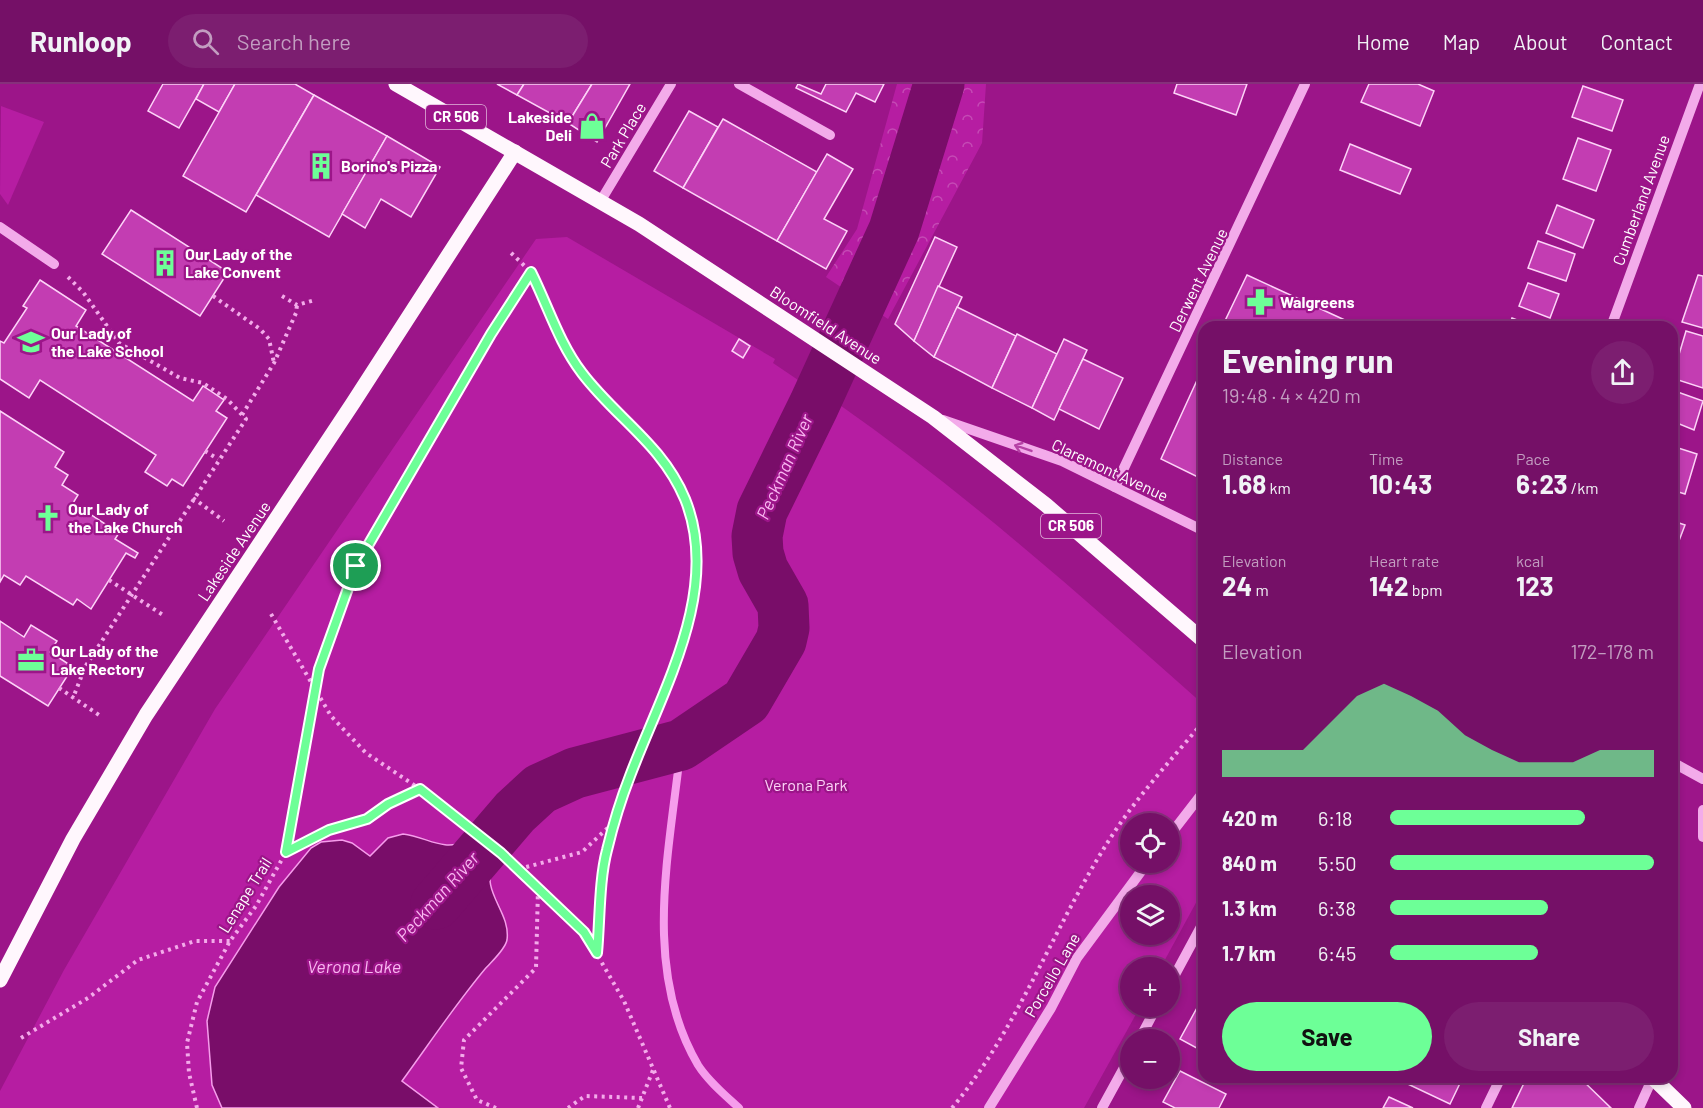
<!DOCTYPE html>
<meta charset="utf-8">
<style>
body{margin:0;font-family:Barlow,sans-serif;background:#7c1e70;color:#f1f3f6;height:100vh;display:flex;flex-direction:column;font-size:22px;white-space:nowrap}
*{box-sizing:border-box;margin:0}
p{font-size:20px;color:#c29dc0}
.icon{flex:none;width:33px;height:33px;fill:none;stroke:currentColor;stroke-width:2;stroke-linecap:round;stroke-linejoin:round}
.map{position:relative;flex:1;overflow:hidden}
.sheet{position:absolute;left:1198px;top:237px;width:480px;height:762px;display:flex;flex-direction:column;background:#751067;border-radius:18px;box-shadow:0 3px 9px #0003,0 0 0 2px #86307b}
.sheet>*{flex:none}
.tools{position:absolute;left:1120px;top:729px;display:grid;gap:12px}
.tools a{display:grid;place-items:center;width:60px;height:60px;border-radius:50%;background:#751067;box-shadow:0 3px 9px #0003,0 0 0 2px #86307b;font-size:30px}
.pin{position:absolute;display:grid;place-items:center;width:51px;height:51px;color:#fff;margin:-26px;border:3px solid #fff;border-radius:50%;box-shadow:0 2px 6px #0007}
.round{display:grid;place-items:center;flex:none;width:63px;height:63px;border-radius:32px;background:#7c1e70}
.summary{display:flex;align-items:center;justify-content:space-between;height:102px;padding:0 24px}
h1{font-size:33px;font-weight:700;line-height:45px}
.metrics{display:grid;grid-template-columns:repeat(3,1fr);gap:9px;height:102px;padding:6px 24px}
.metrics div{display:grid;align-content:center}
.metrics b{font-size:26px;font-weight:700}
.metrics small{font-size:16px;font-weight:400}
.metrics p{font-size:16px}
.chart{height:168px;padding:12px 24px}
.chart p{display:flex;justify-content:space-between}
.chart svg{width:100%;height:108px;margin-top:6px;fill:#6dff97;opacity:.7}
.action{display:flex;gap:12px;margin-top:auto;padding:12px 24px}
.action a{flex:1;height:69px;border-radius:36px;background:#6dff97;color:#111;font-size:24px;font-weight:700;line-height:69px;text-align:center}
.action a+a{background:#7c1e70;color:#f1f3f6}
ul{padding:0 24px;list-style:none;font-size:20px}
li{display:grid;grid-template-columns:96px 72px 1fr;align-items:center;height:45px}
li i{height:15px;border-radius:8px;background:#6dff97}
header{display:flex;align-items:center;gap:36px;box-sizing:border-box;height:84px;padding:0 30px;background:#751067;border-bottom:2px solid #86307b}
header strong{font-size:28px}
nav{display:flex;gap:33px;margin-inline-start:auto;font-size:21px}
.search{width:420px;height:54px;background:#7c1e70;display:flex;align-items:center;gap:15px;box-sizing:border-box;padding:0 21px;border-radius:33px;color:#c29dc0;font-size:22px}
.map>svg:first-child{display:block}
.forest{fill:url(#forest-crowns)}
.park{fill:#b61da2;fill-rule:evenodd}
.water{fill:#790d69;stroke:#f69dec;stroke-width:1.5}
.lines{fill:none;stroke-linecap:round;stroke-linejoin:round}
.stream{stroke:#f69dec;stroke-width:8}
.river{stroke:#790d69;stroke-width:51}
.building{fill:#c33db2;stroke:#fdd3f8;stroke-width:1.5}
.path{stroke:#f3abea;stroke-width:4;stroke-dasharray:3 4.5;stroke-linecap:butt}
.minor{stroke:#f3abea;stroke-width:10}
.major{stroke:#fff7fd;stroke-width:15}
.oneway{stroke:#b642a6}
.route-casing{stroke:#fff;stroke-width:12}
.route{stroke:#6dff97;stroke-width:8}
.labels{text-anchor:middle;stroke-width:4.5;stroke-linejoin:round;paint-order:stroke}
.shield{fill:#9c1589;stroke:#e1b9dc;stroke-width:1.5}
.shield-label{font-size:15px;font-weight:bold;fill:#fff}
.poi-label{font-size:16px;font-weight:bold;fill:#fff;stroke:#9c1589;text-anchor:start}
.street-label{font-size:16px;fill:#fff;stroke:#9c1589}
.park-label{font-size:16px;fill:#fdd3f8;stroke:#9c1589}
.water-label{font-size:18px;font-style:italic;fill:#f9b8f1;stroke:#9c1589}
</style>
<header>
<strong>Runloop</strong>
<div class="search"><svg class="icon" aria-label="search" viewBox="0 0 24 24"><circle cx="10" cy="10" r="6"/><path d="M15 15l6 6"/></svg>Search here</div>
<nav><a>Home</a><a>Map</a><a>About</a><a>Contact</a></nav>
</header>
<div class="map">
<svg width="1703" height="1024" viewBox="0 0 1703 1024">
<defs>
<pattern id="forest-crowns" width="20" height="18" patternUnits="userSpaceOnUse" patternTransform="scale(1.5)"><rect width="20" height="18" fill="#b61da2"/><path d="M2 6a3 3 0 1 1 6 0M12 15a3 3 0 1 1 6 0" fill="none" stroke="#c54ab5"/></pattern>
</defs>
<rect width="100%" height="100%" fill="#9c1589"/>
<polygon class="forest" points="897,0 986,0 982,59 888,235 826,193 857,145"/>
<g class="park">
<polygon points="1,22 44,38 8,121 0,110"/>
<path d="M567 153 775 275 773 279 835 321 837 319C967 410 1086 516 1204 621V804L1161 883 1131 884V922L1140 923 1084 1024H438L402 997 475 898 506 860C505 848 505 832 500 822 492 805 485 797 494 778L417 752 388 754 370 772 352 759 331 756 237 870 215 903 207 938 212 1001 222 1024H0V1007L64 886 215 625 536 155ZM1131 740H1170V778H1131ZM1131 812H1170V850H1131Z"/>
</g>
<path class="water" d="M403 750C428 753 442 768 466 757L494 779C479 807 511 827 507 856 505 866 491 878 485 885 455 921 429 960 402 997L438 1024H222L212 1001 207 937 215 903 279 803 311 764 321 758 342 756 352 759 370 772 388 754Z"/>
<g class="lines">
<path class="stream" d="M681 661C670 766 641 884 698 981 708 997 725 1011 739 1024"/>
<polyline class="river" points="436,820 515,728 540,705 575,689 681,661 746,617 781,557 784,544 783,521 763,486 758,469 757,452 762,427 814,321 894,146 939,0"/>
</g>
<g class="building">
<polygon points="163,0 204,0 179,44 148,27"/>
<polygon points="204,0 235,0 219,28 196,15"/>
<polygon points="235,0 295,0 314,11 246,128 183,92"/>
<polygon points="497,0 524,0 517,11"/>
<polygon points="524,0 592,0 568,39 517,11"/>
<polygon points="592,0 630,0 597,58 568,39"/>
<polygon points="798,0 821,10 826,0 884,0 875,18 856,9 846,28 796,4"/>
<polygon points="1177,0 1247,0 1236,31 1174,9"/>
<polygon points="1369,0 1418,0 1434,7 1420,42 1361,18"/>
<polygon points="1583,2 1623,16 1612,47 1572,33"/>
<polygon points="314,11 387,52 329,153 256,111"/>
<polygon points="689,27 718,43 683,104 654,87"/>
<polygon points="723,35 817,88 777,157 683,104"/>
<polygon points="387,52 440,83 411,133 381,115 365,144 342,130"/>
<polygon points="1578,54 1611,66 1596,107 1563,95"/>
<polygon points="1350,60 1411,85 1400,110 1340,86"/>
<polygon points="827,70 853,85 824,135 847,147 826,185 777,157"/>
<polygon points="1557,121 1594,136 1583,164 1546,149"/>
<polygon points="131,126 228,188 200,232 102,170"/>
<polygon points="935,153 957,163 914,257 895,240"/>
<polygon points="1538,157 1575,170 1566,197 1528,184"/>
<polygon points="1247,191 1360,243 1222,243"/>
<polygon points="1698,191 1703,192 1703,244 1682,238"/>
<polygon points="40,196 86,226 76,242 193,317 203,302 224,316 216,327 227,334 183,402 172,395 167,402 145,388 156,371 40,296 29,314 0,295 0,257 4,259 27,224 23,222"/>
<polygon points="1528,199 1559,210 1550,234 1519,222"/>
<polygon points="938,202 962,213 934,273 914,257"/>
<polygon points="957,223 1016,252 992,304 934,273"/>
<polygon points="1512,234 1535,243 1509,243"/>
<polygon points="1686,247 1703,252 1703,304 1672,294"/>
<polygon points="1017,250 1057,270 1032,324 992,304"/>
<polygon points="739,255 750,262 743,274 732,267"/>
<polygon points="1064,255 1087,266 1054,336 1032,324"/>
<polygon points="1083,275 1123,294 1099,345 1059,325"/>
<polygon points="1204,281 1204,396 1161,375"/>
<polygon points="1672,306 1703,317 1694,346 1672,337"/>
<polygon points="0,327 64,368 55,383 68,391 62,401 78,411 73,419 119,449 115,455 138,469 135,474 126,469 91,525 77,515 73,521 26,492 20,501 4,491 0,498"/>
<polygon points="1672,362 1697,370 1685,410 1672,406"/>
<polygon points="1672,421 1678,423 1673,437 1685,441 1677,462 1672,460"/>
<polygon points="0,537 24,553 31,541 57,557 50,568 73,583 48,622 0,592"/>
<polygon points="1198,922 1204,926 1204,968 1180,955"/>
<polygon points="1180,987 1226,1010 1219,1024 1175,1024 1163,1018"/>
<polygon points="1393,993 1463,993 1450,1020"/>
<polygon points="1527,993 1579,993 1611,1024 1512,1024"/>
<polygon points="1389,1013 1413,1024 1383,1024"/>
</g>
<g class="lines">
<g class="path">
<path d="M531 188C548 222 559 259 582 289 617 334 662 360 685 415 722 506 662 607 630 692 621 715 613 741 607 765 599 796 600 837 597 869"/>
<polyline points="68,193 83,208 119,259 180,294 203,299 227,315 246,335 85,583 73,614"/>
<polyline points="213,212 260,245 269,255 274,279"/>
<polyline points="282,212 297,221 315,216"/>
<polyline points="242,331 274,279 296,229 297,221"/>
<polyline points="205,367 218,375"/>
<polyline points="193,414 224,437"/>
<polyline points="109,496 163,531"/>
<polyline points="271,530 331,632 366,669 420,705 501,769 584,848 624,917 670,1024"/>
<polyline points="59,604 99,631"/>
<polyline points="287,767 329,746 367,735 388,720 420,705"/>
<polyline points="519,785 582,768 614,738"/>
<polyline points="21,954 88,914 138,876 195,857 230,857"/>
<polyline points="197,1024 189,989 187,959 197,918 230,857 256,822 286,768 319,585 356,482 491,250 531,188 508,166"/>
<polyline points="496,1024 477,1016 461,984 464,956 536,884 538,804"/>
<polyline points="568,1024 585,1012 642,1014"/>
<polyline points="638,1024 653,986"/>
<path d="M952 1024C1017 946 1052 847 1106 761 1133 717 1171 676 1204 637"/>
</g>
<g class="minor">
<polyline points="739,0 830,51"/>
<polyline points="600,118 671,0"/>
<polyline points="0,143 54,180"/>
<polyline points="1611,243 1700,0"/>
<polyline points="943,336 1062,377 1204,447"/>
<polyline points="1115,403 1305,0"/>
<polyline points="1672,678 1703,695"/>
<polyline points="1703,726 1703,753"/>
<polyline points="1170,751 1204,707"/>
<polyline points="1170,900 1204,837"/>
<polyline points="1139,956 1157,922"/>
<polyline points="989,1024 1051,924 1077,874 1148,778"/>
<polyline points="1102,1024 1131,971"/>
<polyline points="1486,1024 1501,993"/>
<polyline points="1639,1024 1653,993"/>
</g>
<g class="major">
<polyline points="396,0 639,140 933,333 1046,421 1204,557"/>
<polyline points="0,896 73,755 146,631 353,319 515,68"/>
<polyline points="1652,993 1684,1024"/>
</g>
</g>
<defs><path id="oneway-shaft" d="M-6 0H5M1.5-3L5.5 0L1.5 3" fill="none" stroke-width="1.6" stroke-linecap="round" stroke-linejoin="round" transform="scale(1.5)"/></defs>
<use class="oneway" href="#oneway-shaft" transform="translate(1023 364) rotate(-161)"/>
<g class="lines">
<defs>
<path id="route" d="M531 188C548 222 559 259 582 289 616 334 662 360 685 415 722 506 662 607 630 692 621 715 613 741 607 766 599 796 600 837 597 869L584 848 501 769 420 705 388 720 367 735 329 746 286 768 319 585 356 482 491 250Z"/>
</defs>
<use href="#route" class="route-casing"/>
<use href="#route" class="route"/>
</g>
<defs>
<symbol id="shop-bare" viewBox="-9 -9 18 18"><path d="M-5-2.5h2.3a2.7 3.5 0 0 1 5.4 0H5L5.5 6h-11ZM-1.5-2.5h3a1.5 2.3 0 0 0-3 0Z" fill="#6dff97" stroke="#9c1589" stroke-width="2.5" paint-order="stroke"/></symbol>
<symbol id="building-bare" viewBox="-9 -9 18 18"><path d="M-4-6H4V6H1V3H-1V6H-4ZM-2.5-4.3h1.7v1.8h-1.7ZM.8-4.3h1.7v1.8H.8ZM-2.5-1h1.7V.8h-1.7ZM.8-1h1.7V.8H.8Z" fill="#6dff97" stroke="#9c1589" stroke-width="2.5" paint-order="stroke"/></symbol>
<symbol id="pharmacy-bare" viewBox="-9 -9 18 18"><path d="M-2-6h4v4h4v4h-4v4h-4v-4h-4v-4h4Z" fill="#6dff97" stroke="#9c1589" stroke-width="2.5" paint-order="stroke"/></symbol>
<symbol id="school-bare" viewBox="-9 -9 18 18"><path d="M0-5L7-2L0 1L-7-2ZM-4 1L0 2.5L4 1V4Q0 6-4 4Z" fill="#6dff97" stroke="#9c1589" stroke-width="2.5" paint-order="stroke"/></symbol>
<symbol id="church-bare" viewBox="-9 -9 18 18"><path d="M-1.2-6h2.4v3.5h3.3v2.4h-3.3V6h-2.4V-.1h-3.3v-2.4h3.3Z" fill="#6dff97" stroke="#9c1589" stroke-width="2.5" paint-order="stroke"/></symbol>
<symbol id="office-bare" viewBox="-9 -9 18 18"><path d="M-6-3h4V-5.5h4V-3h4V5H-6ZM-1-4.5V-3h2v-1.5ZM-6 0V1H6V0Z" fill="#6dff97" stroke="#9c1589" stroke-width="2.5" paint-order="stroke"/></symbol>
</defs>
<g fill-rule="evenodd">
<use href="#shop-bare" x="573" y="23" width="38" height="38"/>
<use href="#building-bare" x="302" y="63" width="38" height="38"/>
<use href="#building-bare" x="146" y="160" width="38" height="38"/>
<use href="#pharmacy-bare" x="1241" y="199" width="38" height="38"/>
<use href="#school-bare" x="12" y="239" width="38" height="38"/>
<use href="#church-bare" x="29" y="415" width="38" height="38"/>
<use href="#office-bare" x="12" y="557" width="38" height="38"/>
</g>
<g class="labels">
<g class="shield">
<rect x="426" y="21" width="60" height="24" rx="4.5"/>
<rect x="1041" y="430" width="60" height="24" rx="4.5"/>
</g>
<g class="shield-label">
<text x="456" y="38">CR 506</text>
<text x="1071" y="447">CR 506</text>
</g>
<g class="poi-label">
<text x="572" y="39" text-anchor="end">Lakeside<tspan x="572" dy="18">Deli</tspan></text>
<text x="341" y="88">Borino's Pizza</text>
<text x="185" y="176">Our Lady of the<tspan x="185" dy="18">Lake Convent</tspan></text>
<text x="1280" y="224">Walgreens</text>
<text x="51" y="255">Our Lady of<tspan x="51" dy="18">the Lake School</tspan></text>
<text x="68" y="431">Our Lady of<tspan x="68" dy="18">the Lake Church</tspan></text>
<text x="51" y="573">Our Lady of the<tspan x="51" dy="18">Lake Rectory</tspan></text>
</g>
<g class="street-label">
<text transform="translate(623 51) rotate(-59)" y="6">Park Place</text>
<text transform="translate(1641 116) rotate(-70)" y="6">Cumberland Avenue</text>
<text transform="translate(1198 196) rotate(-64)" y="6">Derwent Avenue</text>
<text transform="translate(826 241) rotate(33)" y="6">Bloomfield Avenue</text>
<text transform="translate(1110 386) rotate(25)" y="6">Claremont Avenue</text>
<text transform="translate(234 467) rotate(-56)" y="6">Lakeside Avenue</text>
<text transform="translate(245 811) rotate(-58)" y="6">Lenape Trail</text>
<text transform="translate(1052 891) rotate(-60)" y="6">Porcello Lane</text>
</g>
<g class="park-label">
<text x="806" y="707">Verona Park</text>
</g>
<g class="water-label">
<text transform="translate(785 383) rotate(-66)" y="6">Peckman River</text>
<text transform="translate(438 813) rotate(-48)" y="6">Peckman River</text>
<text x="354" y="889">Verona Lake</text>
</g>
</g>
</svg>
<div class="tools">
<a><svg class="icon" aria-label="locate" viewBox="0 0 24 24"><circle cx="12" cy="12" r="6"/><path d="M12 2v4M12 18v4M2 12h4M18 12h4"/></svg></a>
<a><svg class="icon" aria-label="layers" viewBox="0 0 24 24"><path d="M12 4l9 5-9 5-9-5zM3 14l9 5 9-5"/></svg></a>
<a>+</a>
<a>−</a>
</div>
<div class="pin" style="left:356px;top:482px;background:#1e9e55"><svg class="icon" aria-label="arrive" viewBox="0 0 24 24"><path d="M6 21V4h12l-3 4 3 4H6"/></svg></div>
<section class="sheet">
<div class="summary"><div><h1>Evening run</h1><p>19:48 · 4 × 420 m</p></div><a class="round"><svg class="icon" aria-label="share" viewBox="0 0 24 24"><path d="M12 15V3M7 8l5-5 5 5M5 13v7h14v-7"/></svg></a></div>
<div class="metrics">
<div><p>Distance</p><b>1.68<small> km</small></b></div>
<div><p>Time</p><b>10:43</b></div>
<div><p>Pace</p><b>6:23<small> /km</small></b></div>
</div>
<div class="metrics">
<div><p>Elevation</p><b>24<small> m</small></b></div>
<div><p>Heart rate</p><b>142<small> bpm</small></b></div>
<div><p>kcal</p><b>123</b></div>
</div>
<div class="chart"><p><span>Elevation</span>172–178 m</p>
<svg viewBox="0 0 160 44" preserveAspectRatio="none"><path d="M0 44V33L10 33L20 33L30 33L40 22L50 11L60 6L70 11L80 17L90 27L100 33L110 38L120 38L130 38L140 33L150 33L160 33V44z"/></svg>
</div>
<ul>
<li><b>420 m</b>6:18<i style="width:74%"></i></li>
<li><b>840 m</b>5:50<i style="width:100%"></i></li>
<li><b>1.3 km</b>6:38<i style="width:60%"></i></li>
<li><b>1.7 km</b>6:45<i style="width:56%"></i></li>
</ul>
<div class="action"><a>Save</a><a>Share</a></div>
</section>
</div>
